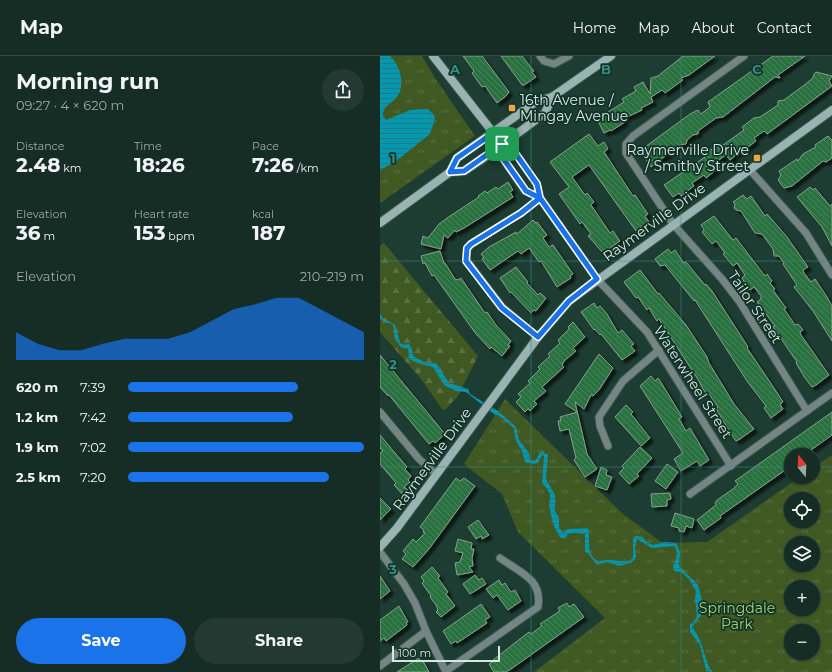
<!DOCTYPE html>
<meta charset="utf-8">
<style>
body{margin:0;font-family:Montserrat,sans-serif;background:#233932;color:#f1f3f6;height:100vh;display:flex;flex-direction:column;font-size:15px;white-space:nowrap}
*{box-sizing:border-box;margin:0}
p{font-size:13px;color:#9ea8a7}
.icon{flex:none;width:22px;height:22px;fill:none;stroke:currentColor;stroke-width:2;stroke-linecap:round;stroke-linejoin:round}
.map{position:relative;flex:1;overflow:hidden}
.side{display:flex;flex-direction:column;background:#162d26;width:380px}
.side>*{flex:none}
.needle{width:26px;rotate:342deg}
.fabs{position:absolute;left:404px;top:392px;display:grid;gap:8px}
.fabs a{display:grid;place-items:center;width:36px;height:36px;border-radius:50%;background:#162d26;box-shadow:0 1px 3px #0004,0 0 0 1px #354943;font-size:20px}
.scale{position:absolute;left:12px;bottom:10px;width:108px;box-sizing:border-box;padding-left:4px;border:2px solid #d6e7e1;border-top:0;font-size:11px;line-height:14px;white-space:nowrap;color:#d6e7e1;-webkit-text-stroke:3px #123228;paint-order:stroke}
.pin{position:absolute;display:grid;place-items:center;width:34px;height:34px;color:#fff;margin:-17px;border-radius:8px;box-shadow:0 2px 6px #0006}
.round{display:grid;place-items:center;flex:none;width:42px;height:42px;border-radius:21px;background:#233932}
.head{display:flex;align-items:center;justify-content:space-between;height:68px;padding:0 16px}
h1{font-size:22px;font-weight:700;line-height:30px}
.stats{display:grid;grid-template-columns:repeat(3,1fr);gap:6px;height:68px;padding:4px 16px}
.stats div{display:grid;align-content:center}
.stats b{font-size:20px;font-weight:700}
.stats small{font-size:11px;font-weight:400}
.stats p{font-size:11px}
.chart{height:112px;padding:8px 16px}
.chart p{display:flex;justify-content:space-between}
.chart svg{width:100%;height:72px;margin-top:4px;fill:#1a73e8;opacity:.7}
.action{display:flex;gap:8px;margin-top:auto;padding:8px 16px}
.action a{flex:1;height:46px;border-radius:24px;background:#1a73e8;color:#fff;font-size:16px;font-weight:700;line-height:46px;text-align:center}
.action a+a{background:#233932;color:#f1f3f6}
ul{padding:0 16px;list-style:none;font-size:13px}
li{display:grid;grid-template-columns:64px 48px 1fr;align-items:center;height:30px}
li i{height:10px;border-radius:5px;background:#1a73e8}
header{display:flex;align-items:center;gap:24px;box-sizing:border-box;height:56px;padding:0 20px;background:#162d26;border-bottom:1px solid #354943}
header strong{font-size:19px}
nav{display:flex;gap:22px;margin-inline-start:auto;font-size:14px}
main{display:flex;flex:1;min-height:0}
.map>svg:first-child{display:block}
.forest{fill:url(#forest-firs)}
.park{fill:url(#park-tufts);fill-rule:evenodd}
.water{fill:url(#water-rules)}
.building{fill:url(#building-back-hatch);stroke:#87a08b;filter:url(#shadow)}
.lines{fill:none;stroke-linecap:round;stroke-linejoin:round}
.street-casing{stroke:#3b574e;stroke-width:9}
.secondary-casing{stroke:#3b574e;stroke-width:10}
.street{stroke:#758584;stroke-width:7}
.secondary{stroke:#99b3b1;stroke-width:8}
.route-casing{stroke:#fff;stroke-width:8}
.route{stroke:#1a73e8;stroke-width:5}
.grid{fill:none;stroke:#378d85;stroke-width:1;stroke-opacity:0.55}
.poi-dot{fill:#f3a443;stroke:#123228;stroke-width:1.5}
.labels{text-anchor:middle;stroke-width:3.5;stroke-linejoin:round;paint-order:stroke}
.poi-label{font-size:14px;fill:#d6e7e1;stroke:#123228;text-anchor:start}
.street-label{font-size:14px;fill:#d6e7e1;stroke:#123228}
.park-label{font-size:14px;fill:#a4d270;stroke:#123228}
.grid-label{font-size:13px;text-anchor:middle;font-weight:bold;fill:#378d85;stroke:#123228;stroke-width:3.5;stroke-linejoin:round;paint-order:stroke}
</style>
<header>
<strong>Map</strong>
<nav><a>Home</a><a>Map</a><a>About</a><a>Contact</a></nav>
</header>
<main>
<section class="side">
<div class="head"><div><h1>Morning run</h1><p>09:27 · 4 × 620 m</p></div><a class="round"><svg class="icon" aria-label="share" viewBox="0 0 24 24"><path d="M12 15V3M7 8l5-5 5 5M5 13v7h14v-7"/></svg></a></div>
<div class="stats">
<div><p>Distance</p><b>2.48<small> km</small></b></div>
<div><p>Time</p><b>18:26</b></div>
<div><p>Pace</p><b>7:26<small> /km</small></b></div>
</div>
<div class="stats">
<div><p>Elevation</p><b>36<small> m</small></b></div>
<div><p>Heart rate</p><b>153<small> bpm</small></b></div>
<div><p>kcal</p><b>187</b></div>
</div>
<div class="chart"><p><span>Elevation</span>210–219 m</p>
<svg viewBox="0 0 160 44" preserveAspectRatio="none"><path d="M0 44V27L10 34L20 38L30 38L40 34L50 31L60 31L70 31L80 27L90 20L100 13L110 10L120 6L130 6L140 13L150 20L160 27V44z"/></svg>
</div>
<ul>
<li><b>620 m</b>7:39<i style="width:72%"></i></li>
<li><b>1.2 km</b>7:42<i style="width:70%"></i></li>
<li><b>1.9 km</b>7:02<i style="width:100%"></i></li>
<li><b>2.5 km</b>7:20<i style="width:85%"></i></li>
</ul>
<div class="action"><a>Save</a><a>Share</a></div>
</section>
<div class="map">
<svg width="452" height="616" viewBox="0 0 452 616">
<defs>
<pattern id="forest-firs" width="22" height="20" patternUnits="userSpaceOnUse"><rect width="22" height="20" fill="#405923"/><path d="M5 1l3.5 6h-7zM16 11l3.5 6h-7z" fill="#5b7143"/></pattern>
<pattern id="park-tufts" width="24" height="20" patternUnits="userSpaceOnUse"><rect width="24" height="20" fill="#405923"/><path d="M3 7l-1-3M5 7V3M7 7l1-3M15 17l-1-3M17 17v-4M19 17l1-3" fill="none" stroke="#5b7143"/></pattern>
<pattern id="water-rules" width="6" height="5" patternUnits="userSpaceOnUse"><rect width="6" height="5" fill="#0797ac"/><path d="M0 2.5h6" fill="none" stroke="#187e8d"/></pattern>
<pattern id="building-back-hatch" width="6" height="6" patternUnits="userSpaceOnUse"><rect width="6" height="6" fill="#29713f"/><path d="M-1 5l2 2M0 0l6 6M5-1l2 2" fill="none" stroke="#47855a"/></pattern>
<filter id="shadow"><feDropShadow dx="3.5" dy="3.5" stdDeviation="1" flood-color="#0009"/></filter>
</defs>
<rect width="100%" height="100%" fill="#1d3c32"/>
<polygon class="forest" points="4,187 98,300 78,340 65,354 62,353 41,323 0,276 0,190"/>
<g class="park">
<polygon points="0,0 42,0 55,22 95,80 0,147"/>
<path d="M125 343 243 458 283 487 327 486 420 421H433V412L452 399V616H154L225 562 138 476 122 438 84 408ZM411 443H433V465H411ZM411 487H433V509H411ZM411 531H433V553H411ZM411 575H433V597H411Z"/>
</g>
<g class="water">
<path d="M0 0H10C20 10 26 28 17 41 14 45 6 49 4 54 3 56 3 58 3 60L6 64 30 54 48 53 54 59 55 63 50 78 15 106 0 114Z"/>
<path d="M0 258 3 262 15 269 20 287 24 289 29 288 32 293 33 300 44 306 56 307 69 327 88 333 90 338 118 355 136 371 139 384 149 397 150 404 155 405 161 395 168 399 166 423 175 439V455L179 462V471L183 477 188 473 208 472C211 485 205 498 219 506 231 501 239 507 250 505L253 501V482L256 480 263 481 265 485 273 489 284 486 296 487 300 496 299 510 318 529 323 548 322 558 312 571C324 585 323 602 332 616L326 614 320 589 310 576V568L314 566 317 560 315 543 316 535 309 523 301 516 294 515 293 510C296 504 299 496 294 490L272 492 257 483 255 492 256 502 251 507 239 510 227 506 217 509 208 497 205 496V478L194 477 188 478 185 482H181C173 472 171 460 169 448 172 439 169 434 162 427L164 400 162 399 158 407 153 408 145 406 142 395 136 385 134 372 118 359H115L86 336 76 335 64 329 53 311 40 308 29 303 28 293 21 291 15 283 13 269 0 263Z"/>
</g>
<g class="building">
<polygon points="83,0 102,0 129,36 126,40 117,47 105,30 102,31 92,17 94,15"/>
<polygon points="121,0 142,0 154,15 152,16 156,21 144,29 142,29"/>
<polygon points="303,0 335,0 309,19 301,22 303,24 285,37 282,34 271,41 273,46 261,52 262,54 243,63 245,66 231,75 230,74 224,77 217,63 244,46 242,43 256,35 254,31 263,26 270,38 271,22 278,20"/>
<polygon points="393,0 425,0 398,19 400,22 395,21 343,61 336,62 318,75 318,78 313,79 307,84 306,88 300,89 271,111 262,98 267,94 265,91 310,58 318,54 321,58 330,51 328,46"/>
<polygon points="436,16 452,20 449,25 452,30 387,78 384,75 374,82 376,85 363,95 354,98 355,100 350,104 346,99 336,106 340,111 326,122 324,119 312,127 314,130 301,140 299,137 293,141 284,129 325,101 323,99 341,87 343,89 364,74 362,71 374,62 380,61 398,49 398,45 404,44 423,30 433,22 434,18"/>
<polygon points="209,78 218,90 224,86 228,93 224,96 253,140 255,139 268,158 265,160 269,166 256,175 209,109 192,121 205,139 207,137 214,146 211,149 230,177 233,175 240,185 223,197 208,180 211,178 202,166 200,168 179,138 189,131 170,106"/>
<polygon points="448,80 452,84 452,102 446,106 443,105 412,130 404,132 398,124 401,119 399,115 417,103 418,105 423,98 436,91 435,89"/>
<polygon points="128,126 133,134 130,136 133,141 84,172 76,176 75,174 68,182 64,179 61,193 41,188 43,180 48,182 59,168 70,160 99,141 98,140 105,135 107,137 116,131 118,133"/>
<polygon points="430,131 433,134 435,132 450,150 452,148 452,190 442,171 417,141"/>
<polygon points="363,139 367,143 371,140 385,160 387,158 407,181 428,211 423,214 424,217 431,226 435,223 447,241 452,250 452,285 433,255 414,231 417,229 403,208 404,207 399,200 394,200 393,193 382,178 375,177 361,155 356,154 354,152 355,148 353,146"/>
<polygon points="334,160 353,184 356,182 385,220 387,218 392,225 390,227 395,233 393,234 406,252 404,253 415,269 418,268 423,274 420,276 421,279 449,319 436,329 432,331 425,322 416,307 417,306 393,271 395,270 377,246 381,243 381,240 374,231 370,234 365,227 362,222 365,219 357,207 353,210 343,198 345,197 336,185 332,188 322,176 324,174 321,169"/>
<polygon points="153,164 156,167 157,166 167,179 163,182 169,191 173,189 193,218 190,220 191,222 177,231 161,205 159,206 149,192 141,198 138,195 110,214 102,203 104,202 101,198 109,191 136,176 137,178"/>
<polygon points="288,193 291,197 295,194 304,207 306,206 325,229 326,228 332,235 368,291 367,292 394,332 403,346 400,348 403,353 391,362 384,352 386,350 367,325 315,244 314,245 285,209 280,210 275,203"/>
<polygon points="60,195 64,207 65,207 75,223 78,224 81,222 105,257 107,256 116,269 131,285 128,289 130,290 122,300 111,291 110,293 96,278 54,219 52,220 45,207 43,208 41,200"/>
<polygon points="136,211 148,226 147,227 158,239 160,237 166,242 156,255 154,254 151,257 131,236 130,237 120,222"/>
<polygon points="260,214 278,238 279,237 306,269 327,301 329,307 354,348 374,373 360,383 356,385 350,376 336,353 338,351 329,338 327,339 323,333 319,325 279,263 277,265 269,252 267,254 258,241 256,242 244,226"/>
<polygon points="214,247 217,252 220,250 227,258 238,277 242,274 254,288 251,290 255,295 242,304 221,278 220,279 215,273 214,274 201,256"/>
<polygon points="193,266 205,281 193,292 196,295 184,305 182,309 184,311 162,331 166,335 154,345 157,348 150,355 148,353 145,356 136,346 141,341 138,338 150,327 148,325 160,313 158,311 170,300 168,298 180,287 178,284 189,273 188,271"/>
<polygon points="219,298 233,312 219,334 213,340 211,339 204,353 195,346 207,398 217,413 205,421 194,404 196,402 189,373 180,375 178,365 181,365 180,361 197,356 185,348"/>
<polygon points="0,299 65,378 55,387 53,385 49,388 9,339 8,340 0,331"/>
<polygon points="271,320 275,325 278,322 282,328 302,361 299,363 306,375 310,372 329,404 320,410 317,405 301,415 294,403 303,397 260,330"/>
<polygon points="246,349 253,356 251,358 270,382 261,390 235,361"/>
<polygon points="452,356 452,379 424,399 411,399 411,410 340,460 341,462 324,474 317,464 336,449 335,447 337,444 353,433 358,428 355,425"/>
<polygon points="0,379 27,411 25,413 31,420 28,424 30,426 24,431 28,434 23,439 14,429 16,427 0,408 0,397 3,395 0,392"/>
<polygon points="260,391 272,402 257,418 259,420 249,428 239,417 244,412 242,410"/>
<polygon points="287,408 298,416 286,433 275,425"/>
<polygon points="221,411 227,414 226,419 232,421 227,434 215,430"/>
<polygon points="76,422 80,425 84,422 95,430 49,493 33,511 22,503 26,498 23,495 33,483 36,486 45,477 43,476 44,474 40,471"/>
<polygon points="290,437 291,443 287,444 287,450 272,451 271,438"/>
<polygon points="0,442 11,453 0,464"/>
<polygon points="295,457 314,463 312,472 306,470 304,476 299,475 299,472 291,470"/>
<polygon points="98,464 109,479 102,483 101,480 96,483 88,471"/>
<polygon points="78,483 92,487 91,493 94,493 92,502 93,510 89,511 93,516 77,519 75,507 80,506 83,497 75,495"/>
<polygon points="52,511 60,520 58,522 68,536 66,538 75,550 61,561 56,556 58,554 56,549 50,541 51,540 42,527 44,525 41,521"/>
<polygon points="95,519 99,524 102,522 106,528 90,538 83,528"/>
<polygon points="0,520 10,535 0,543"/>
<polygon points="119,524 122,529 125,527 131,536 135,534 141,545 128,554 117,539 113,542 106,533"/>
<polygon points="187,547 189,551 194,548 204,561 131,613 126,616 114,616 109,608 114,605 113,604 149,576 151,578 162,570 160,568 180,555 178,552"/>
<polygon points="101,548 110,561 105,564 107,567 77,587 76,585 71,588 63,575"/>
<polygon points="19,550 28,566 26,567 27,569 6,585 4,582 0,585 0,564"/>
<polygon points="39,602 41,606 43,605 49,616 17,616"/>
</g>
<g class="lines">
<defs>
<g id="street">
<polyline points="160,0 164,5 174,8 189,0"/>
<polyline points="364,0 253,80 246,88 246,97 293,168 342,223 359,245 427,355"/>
<polyline points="370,114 426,177 452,219"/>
<polyline points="160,142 145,135 120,98 122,88 131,91 157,128 160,142 217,223 267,276 351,410"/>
<path d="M158 281 122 251 87 205C86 197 86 193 91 188L141 157 160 142"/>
<polyline points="0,356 39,403 56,418"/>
<polyline points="228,390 220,370 219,361 243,325 279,294"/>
<polyline points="310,438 452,337"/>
<polyline points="0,496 24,528 35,547 46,575 66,616"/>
<polyline points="0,610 46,575"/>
<path d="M66 615 158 551C163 523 139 516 120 502"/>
</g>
<g id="secondary">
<polyline points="53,0 122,88"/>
<polyline points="70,116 84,115 110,98 165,57 172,41"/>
<polyline points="0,167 70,116 77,102 157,45 172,41 231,0"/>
<polyline points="0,491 17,472 158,281 189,245 452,54"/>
</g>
</defs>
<use href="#street" class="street-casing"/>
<use href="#secondary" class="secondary-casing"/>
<use href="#street" class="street"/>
<use href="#secondary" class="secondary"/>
</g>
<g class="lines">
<defs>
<polyline id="route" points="122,88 84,115 70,116 77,102 113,77 122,88 131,91 157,128 160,142 217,223 189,245 158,281 122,252 86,205 87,192 91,188 141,157 160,142 146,135 120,98 122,88"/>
</defs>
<use href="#route" class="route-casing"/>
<use href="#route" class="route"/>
</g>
<path class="grid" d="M151 0V616M301 0V616M0 205H452M0 411H411M433 411H452"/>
<g class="poi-dot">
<rect x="128" y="48" width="8" height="8" rx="2"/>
<rect x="373" y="98" width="8" height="8" rx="2"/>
</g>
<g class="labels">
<g class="poi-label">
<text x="140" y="49">16th Avenue /<tspan x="140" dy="16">Mingay Avenue</tspan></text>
<text x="369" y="99" text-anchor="end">Raymerville Drive<tspan x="369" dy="16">/ Smithy Street</tspan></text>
</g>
<g class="street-label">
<text transform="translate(274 166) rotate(-36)" y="5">Raymerville Drive</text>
<text transform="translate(375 251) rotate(56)" y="5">Tailor Street</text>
<text transform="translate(313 326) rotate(57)" y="5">Waterwheel Street</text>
<text transform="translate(52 403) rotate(-54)" y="5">Raymerville Drive</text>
</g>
<g class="park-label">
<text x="357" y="557">Springdale<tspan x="357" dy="16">Park</tspan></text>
</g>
</g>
<g class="grid-label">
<text x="75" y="18">A</text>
<text x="226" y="18">B</text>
<text x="377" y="18">C</text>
<text x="13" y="107">1</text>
<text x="13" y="313">2</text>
<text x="13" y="518">3</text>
</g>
</svg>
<div class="fabs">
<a><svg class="needle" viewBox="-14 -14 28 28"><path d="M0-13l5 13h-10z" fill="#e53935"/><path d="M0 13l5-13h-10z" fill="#9ea8a7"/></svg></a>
<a><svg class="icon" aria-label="locate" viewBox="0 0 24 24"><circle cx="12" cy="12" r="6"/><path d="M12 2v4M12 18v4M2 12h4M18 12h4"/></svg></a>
<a><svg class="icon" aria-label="layers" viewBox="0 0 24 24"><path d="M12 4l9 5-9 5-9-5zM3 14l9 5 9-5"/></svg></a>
<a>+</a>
<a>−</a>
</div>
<div class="scale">100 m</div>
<div class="pin" style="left:122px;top:88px;background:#1e9e55"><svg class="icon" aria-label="arrive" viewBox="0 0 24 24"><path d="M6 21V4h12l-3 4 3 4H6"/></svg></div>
</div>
</main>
